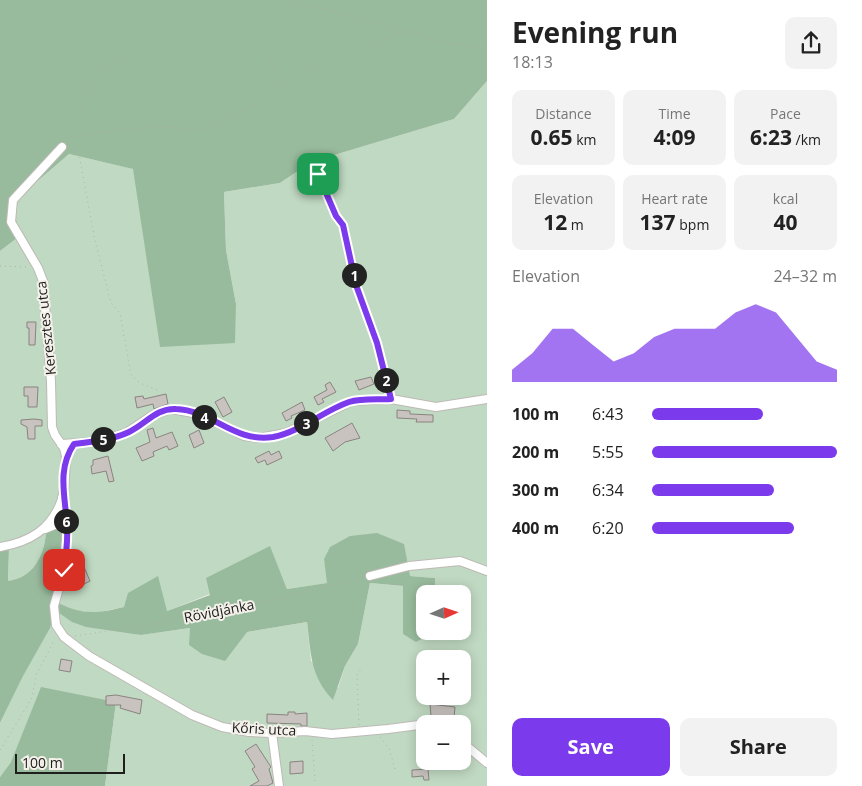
<!DOCTYPE html>
<meta charset="utf-8">
<style>
body{margin:0;font-family:"Open Sans",sans-serif;background:#f2f2f2;color:#222;height:100vh;display:flex;flex-direction:column;font-size:19px;white-space:nowrap}
*{box-sizing:border-box;margin:0}
p{font-size:16px;color:#767676}
.icon{flex:none;width:28px;height:28px;fill:none;stroke:currentColor;stroke-width:2;stroke-linecap:round;stroke-linejoin:round}
.map{position:relative;flex:1;overflow:hidden}
.side{display:flex;flex-direction:column;background:#fff;width:375px}
.side>*{flex:none}
.needle{width:32px;rotate:87deg}
.tools{position:absolute;left:416px;top:585px;display:grid;gap:10px}
.tools a{display:grid;place-items:center;width:55px;height:55px;border-radius:10px;background:#fff;box-shadow:0 2px 12px #0003;font-size:25px}
.scale{position:absolute;left:15px;bottom:12px;width:110px;box-sizing:border-box;padding-left:5px;border:2px solid #1f1e1c;border-top:0;font-size:14px;line-height:18px;white-space:nowrap;color:#1f1e1c;-webkit-text-stroke:4px #f4f1eb;paint-order:stroke}
.pin{position:absolute;display:grid;place-items:center;width:42px;height:42px;color:#fff;margin:-21px;border-radius:10px;box-shadow:0 2px 8px #0006}
.km{position:absolute;width:25px;height:25px;margin:-12px;border-radius:50%;background:#222;color:#fff;font-size:14px;line-height:25px;text-align:center}
.round{display:grid;place-items:center;flex:none;width:52px;height:52px;border-radius:10px;background:#f2f2f2}
.headline{display:flex;align-items:center;justify-content:space-between;height:85px;padding:0 25px}
h1{font-size:28px;font-weight:700;line-height:38px}
.figures{display:grid;grid-template-columns:repeat(3,1fr);gap:8px;height:85px;padding:5px 25px}
.figures div{display:grid;align-content:center;border-radius:10px;background:#f2f2f2;text-align:center}
.figures b{font-size:21px;font-weight:700}
.figures small{font-size:14px;font-weight:400}
.figures p{font-size:14px}
.chart{height:140px;padding:10px 25px}
.chart p{display:flex;justify-content:space-between}
.chart svg{width:100%;height:90px;margin-top:5px;fill:#7c3aed;opacity:.7}
.primary-button{display:flex;gap:10px;margin-top:auto;padding:10px 25px}
.primary-button a{flex:1;height:58px;border-radius:10px;background:#7c3aed;color:#fff;font-size:20px;font-weight:700;line-height:58px;text-align:center}
.primary-button a+a{background:#f2f2f2;color:#222}
ul{padding:0 25px;list-style:none;font-size:16px}
li{display:grid;grid-template-columns:80px 60px 1fr;align-items:center;height:38px}
li i{height:12px;border-radius:6px;background:#7c3aed}
main{display:flex;flex:1;min-height:0}
.map>svg:first-child{display:block}
.green{fill:#c0d9c2;fill-rule:evenodd}
.forest{fill:#99bb9d}
.building{fill:#c9c3bf;stroke:#898480}
.lines{fill:none;stroke-linecap:round;stroke-linejoin:round}
.street-casing{stroke:#bdbab5;stroke-width:10}
.path{stroke:#b3b1ac;stroke-width:1;stroke-dasharray:1 4;stroke-linecap:butt}
.street{stroke:#fff;stroke-width:8}
.route-casing{stroke:#fff;stroke-width:10}
.route{stroke:#7c3aed;stroke-width:6}
.labels{text-anchor:middle;stroke-width:4;stroke-linejoin:round;paint-order:stroke}
.street-label{font-size:14px;fill:#1f1e1c;stroke:#f4f1eb}
</style>
<main>
<div class="map">
<svg width="487" height="786" viewBox="0 0 487 786">
<rect width="100%" height="100%" fill="#f4f1eb"/>
<path class="green" d="M487 81V786H105L116 702 11 762 0 777V723L55 609 140 635 190 628 247 632 307 622 311 661 338 688 345 666 358 644 370 583 403 586V634L427 636 428 631H462V594H435V578L410 576 324 559 328 583 287 589 270 547 210 594 167 611 124 607 95 613 71 610 55 601 46 533C44 556 33 578 8 582L9 549 0 550V251L21 235 11 204 69 154 134 169 147 249 236 304 226 250 224 192 280 183 311 162 454 119ZM425 659H462V696H425ZM425 724H462V761H425Z"/>
<g class="forest">
<polygon points="0,0 487,0 487,81 454,119 311,162 280,183 224,192 226,250 236,304 235,343 160,347 133,169 69,154 11,204 21,235 0,251"/>
<path d="M56 528 68 533 71 564 55 601C80 615 96 614 124 607L128 593 158 576 167 611 210 595 206 578 270 546 287 589 327 583 324 559 330 547 350 536 377 533 404 544 410 576 435 578V594H425V631H428L427 636 416 642 403 634V586L370 583 358 644 345 666 333 700C310 676 311 653 307 622L247 632 225 661 202 654 189 645 190 628 141 635 86 627 72 622 55 610 50 628 23 676 0 723V550L9 548 8 581C33 578 44 556 46 533Z"/>
<polygon points="41,687 116,702 105,786 0,786 0,777 11,762"/>
</g>
<g class="building">
<polygon points="27,322 36,322 35,345 29,345 29,328 27,328"/>
<polygon points="371,377 374,384 359,390 355,381"/>
<polygon points="330,382 336,392 322,399 324,402 318,405 314,397 327,390 325,385"/>
<polygon points="24,387 38,387 37,407 28,407 28,396 24,396"/>
<polygon points="166,394 168,404 154,409 153,404 137,408 135,397 143,396 144,399"/>
<polygon points="224,397 232,412 223,417 215,402"/>
<polygon points="302,402 305,410 291,416 292,418 286,421 282,413"/>
<polygon points="397,410 410,411 410,414 433,415 433,422 416,422 417,419 397,418"/>
<polygon points="34,419 42,420 42,426 35,426 35,439 28,439 27,427 21,424 21,420"/>
<polygon points="352,423 360,438 345,442 333,451 325,438"/>
<polygon points="153,428 156,438 172,432 178,446 169,450 167,446 153,452 154,456 142,461 136,448 150,442 147,430"/>
<polygon points="199,430 204,443 194,448 189,435"/>
<polygon points="269,451 271,455 279,451 282,458 267,465 265,460 258,463 255,458"/>
<polygon points="108,456 114,481 109,482 106,471 92,474 91,466 93,465 93,460"/>
<polygon points="84,567 90,581 84,584 81,578 76,581 73,573"/>
<polygon points="61,659 72,661 70,672 59,670"/>
<polygon points="116,695 142,700 140,714 120,708 121,705 106,705 106,696"/>
<polygon points="430,704 455,707 454,718 446,718 446,716 431,716"/>
<polygon points="288,712 295,712 295,714 307,713 307,726 301,726 301,724 267,723 267,714 288,715"/>
<polygon points="256,744 271,767 269,769 273,783 267,786 250,786 259,781 252,769 255,767 245,751"/>
<polygon points="303,761 303,773 290,774 290,762"/>
<polygon points="428,769 429,780 424,780 423,776 412,777 412,770"/>
</g>
<g class="lines">
<defs>
<g id="street">
<polyline points="62,147 13,200 11,222 38,268 43,281 51,381 52,427 55,435 64,448 66,456"/>
<polyline points="61,444 94,442 126,433 153,415 171,409 199,414 244,436 259,438 286,433 352,401 391,399 436,407 487,399"/>
<polyline points="62,498 67,524"/>
<polyline points="45,529 57,524 67,524 64,570 54,606 56,625 64,637 89,656 192,715 222,727 249,732 272,733 305,731 332,734 388,729 427,724"/>
<path d="M0 547C30 542 52 529 62 499 66 486 65 469 66 456L68 452"/>
<polyline points="370,576 409,566 460,561 487,571"/>
<polyline points="272,733 279,786"/>
<polyline points="462,742 487,763"/>
</g>
</defs>
<use href="#street" class="street-casing"/>
<g class="path">
<polyline points="52,0 85,99"/>
<polyline points="248,0 281,88"/>
<polyline points="281,0 317,7 450,43 487,48"/>
<polyline points="67,138 117,130 136,131 151,126 196,130 224,122 301,76 350,53 407,31"/>
<polyline points="65,141 99,73 114,62 135,51 147,34 193,0"/>
<polyline points="69,148 79,154 94,236 111,303 120,313 131,375 140,383 159,391"/>
<polyline points="318,174 336,216 343,225 356,285 377,343 389,391"/>
<polyline points="0,266 29,267"/>
<polyline points="75,636 209,615 362,578"/>
<polyline points="359,725 357,674 362,668"/>
<polyline points="380,737 389,748 395,769"/>
<polyline points="312,740 315,781"/>
<polyline points="0,750 32,698 36,675 55,639"/>
</g>
<use href="#street" class="street"/>
</g>
<g class="lines">
<defs>
<path id="route" d="M64 570C66 556 68 542 67 527 66 499 56 470 74 444 92 442 112 440 129 432 146 424 156 408 176 409 212 410 234 443 273 437 300 432 323 411 349 402 362 398 377 400 391 399L377 343 356 285 343 225 336 216 318 174"/>
</defs>
<use href="#route" class="route-casing"/>
<use href="#route" class="route"/>
</g>
<g class="labels">
<g class="street-label">
<text transform="translate(46 328) rotate(-96)" y="5">Keresztes utca</text>
<text transform="translate(219 611) rotate(-11)" y="5">Rövidjánka</text>
<text transform="translate(264 729) rotate(3)" y="5">Kőris utca</text>
</g>
</g>
</svg>
<div class="tools">
<a><svg class="needle" viewBox="-14 -14 28 28"><path d="M0-13l5 13h-10z" fill="#e53935"/><path d="M0 13l5-13h-10z" fill="#767676"/></svg></a>
<a>+</a>
<a>−</a>
</div>
<div class="scale">100 m</div>
<div class="pin" style="left:318px;top:174px;background:#1e9e55"><svg class="icon" aria-label="arrive" viewBox="0 0 24 24"><path d="M6 21V4h12l-3 4 3 4H6"/></svg></div>
<div class="pin" style="left:64px;top:570px;background:#d93025"><svg class="icon" aria-label="check" viewBox="0 0 24 24"><path d="M5 12l5 5 9-10"/></svg></div>
<b class="km" style="left:354px;top:275px">1</b>
<b class="km" style="left:386px;top:380px">2</b>
<b class="km" style="left:306px;top:423px">3</b>
<b class="km" style="left:204px;top:417px">4</b>
<b class="km" style="left:103px;top:439px">5</b>
<b class="km" style="left:66px;top:521px">6</b>
</div>
<section class="side">
<div class="headline"><div><h1>Evening run</h1><p>18:13</p></div><a class="round"><svg class="icon" aria-label="share" viewBox="0 0 24 24"><path d="M12 15V3M7 8l5-5 5 5M5 13v7h14v-7"/></svg></a></div>
<div class="figures">
<div><p>Distance</p><b>0.65<small> km</small></b></div>
<div><p>Time</p><b>4:09</b></div>
<div><p>Pace</p><b>6:23<small> /km</small></b></div>
</div>
<div class="figures">
<div><p>Elevation</p><b>12<small> m</small></b></div>
<div><p>Heart rate</p><b>137<small> bpm</small></b></div>
<div><p>kcal</p><b>40</b></div>
</div>
<div class="chart"><p><span>Elevation</span>24–32 m</p>
<svg viewBox="0 0 160 44" preserveAspectRatio="none"><path d="M0 44V38L10 30L20 18L30 18L40 26L50 34L60 30L70 22L80 18L90 18L100 18L110 10L120 6L130 10L140 22L150 34L160 38V44z"/></svg>
</div>
<ul>
<li><b>100 m</b>6:43<i style="width:60%"></i></li>
<li><b>200 m</b>5:55<i style="width:100%"></i></li>
<li><b>300 m</b>6:34<i style="width:66%"></i></li>
<li><b>400 m</b>6:20<i style="width:77%"></i></li>
</ul>
<div class="primary-button"><a>Save</a><a>Share</a></div>
</section>
</main>
